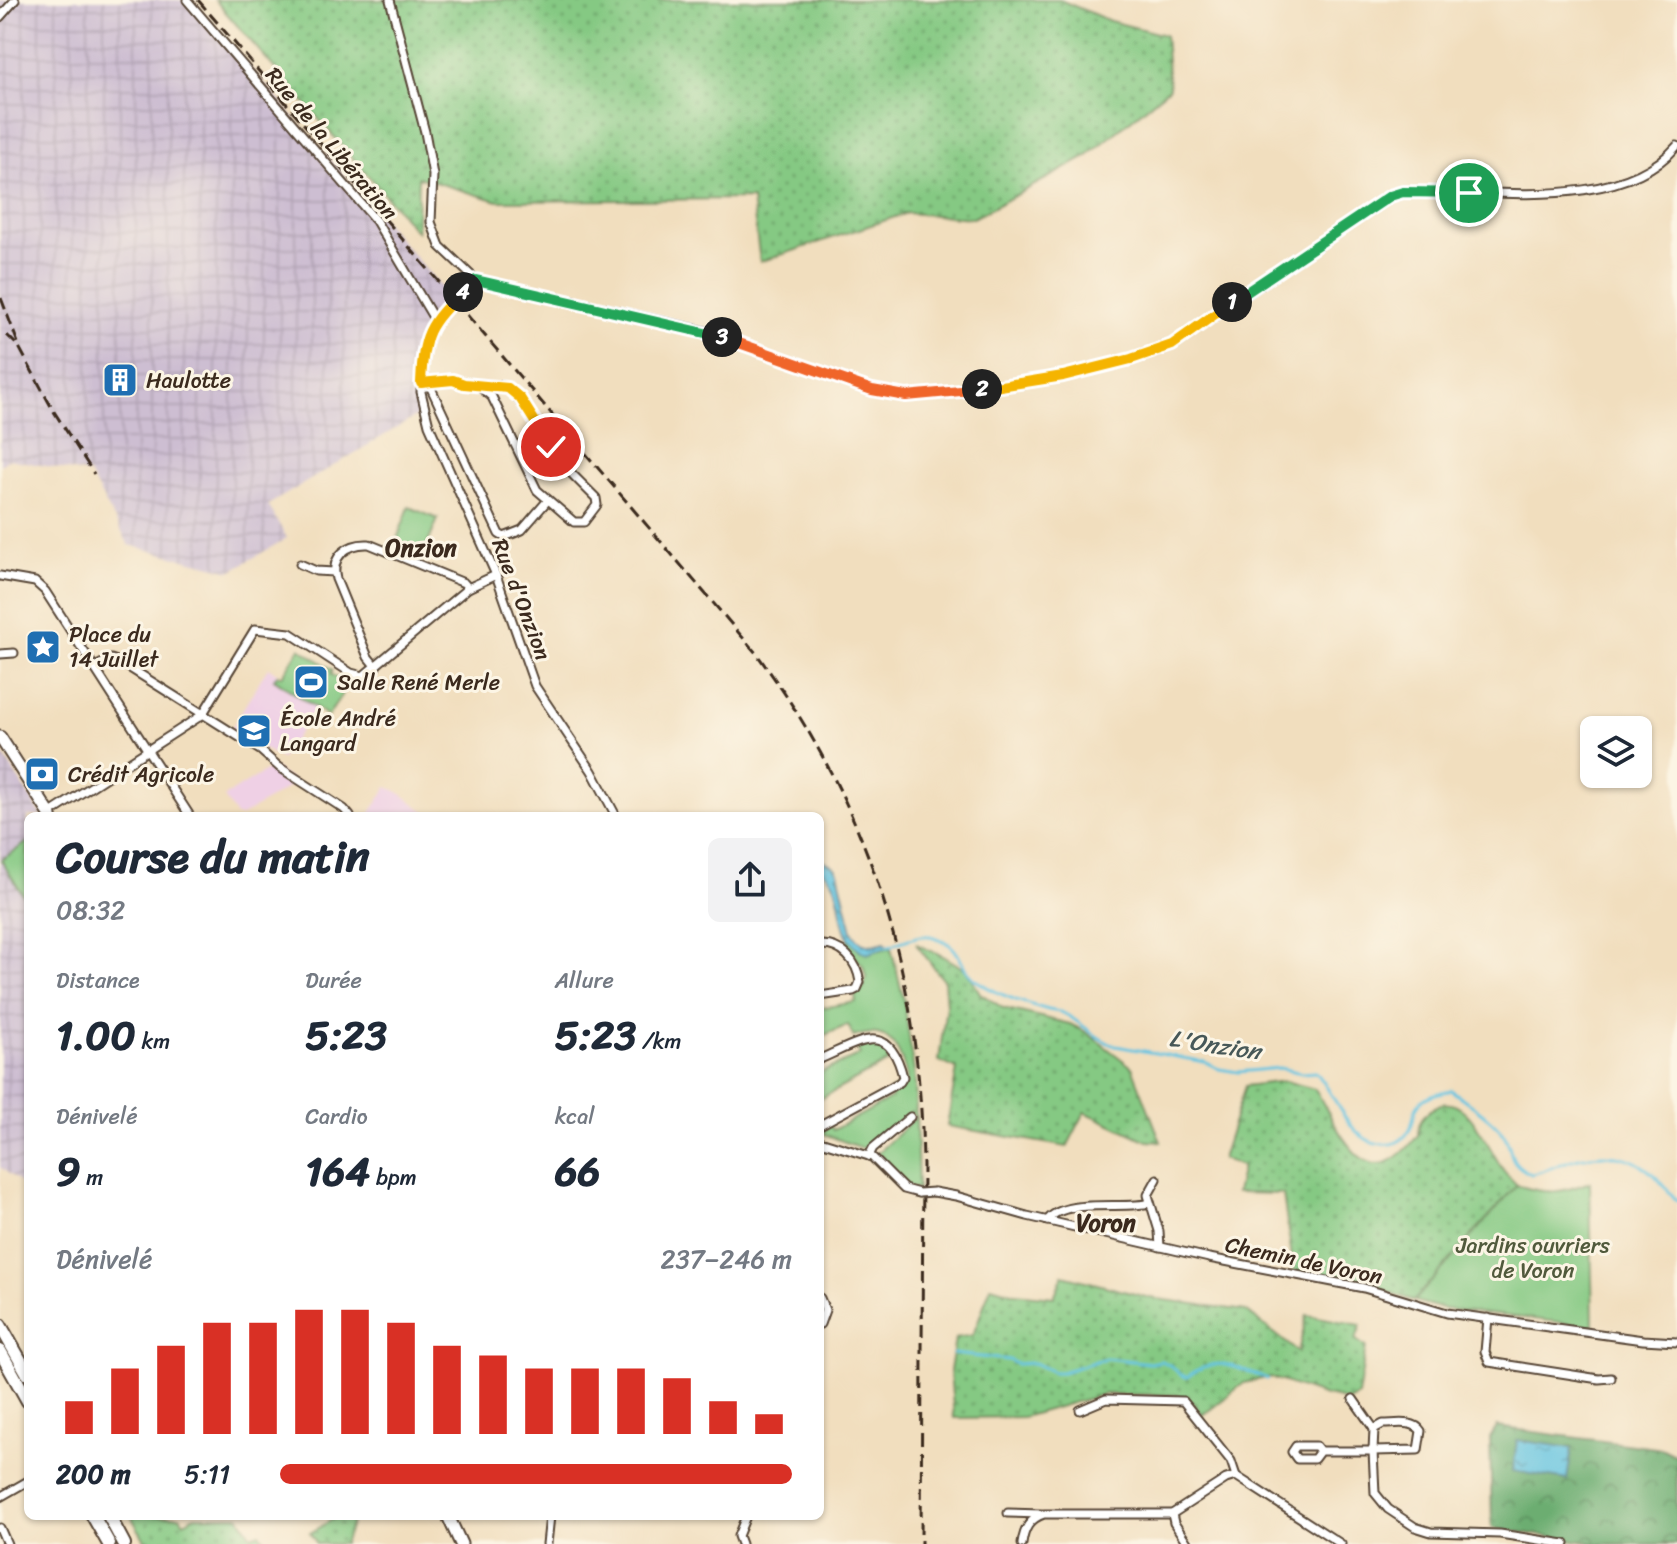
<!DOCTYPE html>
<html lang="fr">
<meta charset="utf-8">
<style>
body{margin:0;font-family:Sriracha,sans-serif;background:#f2f2f3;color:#1f2937;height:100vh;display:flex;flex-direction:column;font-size:30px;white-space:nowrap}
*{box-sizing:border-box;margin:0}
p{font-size:26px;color:#747a83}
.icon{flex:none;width:44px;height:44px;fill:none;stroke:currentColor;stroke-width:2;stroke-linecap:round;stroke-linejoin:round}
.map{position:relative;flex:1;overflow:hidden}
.drawer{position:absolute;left:24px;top:812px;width:800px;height:708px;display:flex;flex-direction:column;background:#fff;border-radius:12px;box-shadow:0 2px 6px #0004}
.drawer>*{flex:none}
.tools{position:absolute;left:1580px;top:716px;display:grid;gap:16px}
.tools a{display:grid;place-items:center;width:72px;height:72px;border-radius:12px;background:#fff;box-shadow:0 2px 6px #0004;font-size:40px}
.pin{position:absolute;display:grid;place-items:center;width:68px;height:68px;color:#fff;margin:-34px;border:4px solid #fff;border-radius:50%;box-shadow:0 2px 8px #0007}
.km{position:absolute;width:40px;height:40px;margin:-20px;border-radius:50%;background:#222;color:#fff;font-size:22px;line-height:40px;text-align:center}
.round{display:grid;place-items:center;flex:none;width:84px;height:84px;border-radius:12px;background:#f2f2f3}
.head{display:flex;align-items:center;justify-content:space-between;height:136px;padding:0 32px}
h1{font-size:44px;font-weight:800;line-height:60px}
.figures{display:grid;grid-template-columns:repeat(3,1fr);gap:12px;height:136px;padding:8px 32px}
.figures div{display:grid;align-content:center}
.figures b{font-size:40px;font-weight:800}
.figures small{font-size:22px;font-weight:400}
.figures p{font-size:22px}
.chart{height:224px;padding:16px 32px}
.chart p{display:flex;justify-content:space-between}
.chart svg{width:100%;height:144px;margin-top:8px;stroke:#d93025;stroke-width:6}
ul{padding:0 32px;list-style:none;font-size:26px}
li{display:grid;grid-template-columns:128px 96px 1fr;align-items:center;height:60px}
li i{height:20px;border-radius:10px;background:#d93025}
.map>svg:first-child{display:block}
.built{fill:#efd0e5}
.industrial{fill:url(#industrial-grid)}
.grass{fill:url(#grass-dots);stroke:#607a50;stroke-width:2}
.forest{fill:url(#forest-crowns);stroke:#546c48;stroke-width:2}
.green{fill:#85c983;stroke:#607a50;stroke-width:2}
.water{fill:url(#water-ripples);stroke:#4f7780;stroke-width:2}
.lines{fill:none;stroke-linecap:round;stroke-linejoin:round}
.stream{stroke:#63c4e1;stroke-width:3}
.minor-casing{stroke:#564536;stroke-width:11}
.secondary-casing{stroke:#564536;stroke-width:15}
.trunk-casing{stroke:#564536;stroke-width:16}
.minor{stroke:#fff;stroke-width:7}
.secondary{stroke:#fff;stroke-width:11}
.trunk{stroke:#fff;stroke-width:12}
.rail{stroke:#3b2a1e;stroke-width:3;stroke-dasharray:12 6;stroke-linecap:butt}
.minor-bridge-casing{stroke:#564536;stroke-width:11;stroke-linecap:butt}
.minor-bridge{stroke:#fff;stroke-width:7}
.split-1-casing{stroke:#fff;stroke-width:16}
.split-2-casing{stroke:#fff;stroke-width:16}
.split-3-casing{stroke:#fff;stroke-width:16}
.split-4-casing{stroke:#fff;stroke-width:16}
.split-5-casing{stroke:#fff;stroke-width:16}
.split-1{stroke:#22a559;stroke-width:10}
.split-2{stroke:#f5b400;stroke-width:10}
.split-3{stroke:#f0652b;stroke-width:10}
.split-4{stroke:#22a559;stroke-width:10}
.split-5{stroke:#f5b400;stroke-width:10}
.labels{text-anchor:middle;stroke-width:6;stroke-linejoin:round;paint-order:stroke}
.street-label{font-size:22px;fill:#3b2a1e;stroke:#fcf5e5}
.poi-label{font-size:22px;fill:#3b2a1e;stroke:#fcf5e5;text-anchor:start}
.park-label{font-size:22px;fill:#515a3c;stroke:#fcf5e5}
.neighbourhood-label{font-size:24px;font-weight:bold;fill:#3b2a1e;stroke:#fcf5e5}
.water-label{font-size:24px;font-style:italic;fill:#475858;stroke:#fcf5e5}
</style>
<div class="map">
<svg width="1677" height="1544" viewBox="0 0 1677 1544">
<defs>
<pattern id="industrial-grid" width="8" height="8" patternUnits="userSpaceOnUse" patternTransform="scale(2)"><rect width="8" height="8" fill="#cdbed2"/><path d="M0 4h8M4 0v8" fill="none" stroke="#b1a3b4"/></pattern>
<pattern id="grass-dots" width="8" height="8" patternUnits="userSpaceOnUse" patternTransform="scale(2)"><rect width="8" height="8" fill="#85c983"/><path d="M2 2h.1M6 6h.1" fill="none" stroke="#6ea36b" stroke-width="1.8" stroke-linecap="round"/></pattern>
<pattern id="forest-crowns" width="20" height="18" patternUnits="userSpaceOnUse" patternTransform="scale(2)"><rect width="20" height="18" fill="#6cad71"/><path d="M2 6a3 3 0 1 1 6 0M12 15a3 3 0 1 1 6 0" fill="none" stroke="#5a8d5c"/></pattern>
<pattern id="water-ripples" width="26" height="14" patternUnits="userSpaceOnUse" patternTransform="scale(2)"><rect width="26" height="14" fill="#63c4e1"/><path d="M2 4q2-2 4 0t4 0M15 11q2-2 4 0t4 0" fill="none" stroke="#539fb6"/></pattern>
</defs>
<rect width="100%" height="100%" fill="#fcf5e5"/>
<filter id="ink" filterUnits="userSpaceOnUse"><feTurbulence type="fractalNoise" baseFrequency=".0125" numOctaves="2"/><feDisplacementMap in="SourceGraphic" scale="16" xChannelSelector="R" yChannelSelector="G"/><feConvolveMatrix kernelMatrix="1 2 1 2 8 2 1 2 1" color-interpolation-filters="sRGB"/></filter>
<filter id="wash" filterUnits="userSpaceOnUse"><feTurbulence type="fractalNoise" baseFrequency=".006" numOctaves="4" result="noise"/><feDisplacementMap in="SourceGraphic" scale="32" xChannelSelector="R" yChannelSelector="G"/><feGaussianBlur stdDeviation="1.8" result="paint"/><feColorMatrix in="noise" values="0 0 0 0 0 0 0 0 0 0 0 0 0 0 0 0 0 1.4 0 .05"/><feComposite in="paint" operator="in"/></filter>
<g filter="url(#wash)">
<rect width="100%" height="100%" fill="#f1debe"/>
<g class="built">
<polygon points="268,667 278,674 275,679 278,683 316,708 281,759 231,729"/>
<polygon points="272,767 295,783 242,816 236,816 224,797"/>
<polygon points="387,787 397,791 426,812 424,816 369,816"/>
</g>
<g class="industrial">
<polygon points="0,0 192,0 449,296 427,319 416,367 420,414 268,505 287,538 231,571 129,545 89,474 9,459 0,465"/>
<polygon points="0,750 42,816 28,816 28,1189 0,1167"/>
</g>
<g class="grass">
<polygon points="215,0 1060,0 1110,21 1165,35 1169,88 1085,158 973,218 907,213 760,262 752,199 498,201 418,177 417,232"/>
<polygon points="916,944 945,957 966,970 980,993 1003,1008 1070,1024 1086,1032 1132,1067 1161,1142 1147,1141 1085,1112 1067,1147 947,1126 957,1069 939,1061 946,1005 944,981"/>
<path d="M1285 1081 1315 1089C1342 1134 1367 1204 1418 1135 1418 1122 1422 1116 1432 1109 1465 1084 1489 1151 1504 1171 1508 1176 1513 1181 1517 1185L1414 1301 1372 1286 1294 1272 1283 1194 1236 1193 1242 1166 1222 1159 1245 1086Z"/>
<polygon points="1063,1275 1150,1298 1246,1311 1298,1352 1307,1315 1361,1325 1356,1340 1366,1347 1358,1396 1348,1401 1322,1395 1270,1377 1244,1383 1203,1415 1192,1402 1178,1395 1104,1394 1023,1417 954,1418 950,1371 955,1338 973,1335 991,1286 1015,1293 1054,1297"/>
<polygon points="131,1516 180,1516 184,1522 195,1516 239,1516 252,1536 260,1533 267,1544 147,1544"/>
<polygon points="338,1516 354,1516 344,1544 317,1544 310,1533"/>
</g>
<polygon class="forest" points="1497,1427 1663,1449 1677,1456 1677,1544 1599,1544 1492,1528 1490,1438"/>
<g class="green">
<polygon points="409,507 438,519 422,558 394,547"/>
<polygon points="300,648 333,670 331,674 348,685 328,716 274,679 278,674 282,676"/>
<polygon points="28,842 28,903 1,860"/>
<path d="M849 939C863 957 872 952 891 947L904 1001 915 1079 918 1189 907 1186 877 1153 915 1118 911 1112 868 1148H861L824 1134V1130L830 1126 833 1130 892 1098 890 1091 905 1083 907 1078C900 1048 889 1024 854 1037L848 1025 820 1037V1008L856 1002 855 995 864 987 866 977 863 966 846 945Z"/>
<polygon points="871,1043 881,1045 889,1058 888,1062 820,1099 820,1073 860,1055 857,1049"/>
<path d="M1590 1182 1593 1326 1444 1309 1414 1301 1517 1185C1548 1195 1561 1193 1590 1182Z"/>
</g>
<g class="water">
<path d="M820 858 835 867 838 872 852 931C861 947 869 947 885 942L887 947 867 954C827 936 853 888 820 869Z"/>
<polygon points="1517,1440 1572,1448 1567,1480 1513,1471"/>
</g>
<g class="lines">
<g class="stream">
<path d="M886 947C900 943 920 932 934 937 965 947 956 965 976 980 995 994 1023 1003 1045 1009 1051 1011 1058 1011 1063 1013 1082 1022 1096 1040 1116 1046L1205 1062 1219 1069 1238 1072 1279 1068 1302 1073 1316 1072C1330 1089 1340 1113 1354 1129 1369 1146 1397 1153 1410 1129 1414 1122 1413 1112 1418 1105 1424 1095 1440 1093 1451 1090 1468 1103 1488 1115 1502 1132 1516 1150 1503 1160 1531 1174 1548 1171 1562 1162 1579 1158 1628 1147 1648 1165 1677 1201"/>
<path d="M953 1354 1009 1360 1016 1364 1034 1363 1053 1372H1062L1106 1358 1150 1363 1162 1361 1171 1366 1181 1375 1187 1377C1216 1353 1236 1368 1267 1379"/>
</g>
</g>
</g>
<g filter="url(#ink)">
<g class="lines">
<defs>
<g id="minor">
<polyline points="187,0 376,221 434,319"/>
<polyline points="390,0 425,132 433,175 431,222 440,246 476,280 467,289"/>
<polyline points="0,17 15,0"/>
<path d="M476 280 710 332 872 390 906 396 987 389 1063 376 1131 359 1172 345 1390 196C1411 189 1434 192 1456 192 1525 194 1628 203 1677 146"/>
<polyline points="451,303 432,324 424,355 421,392 429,425 496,575 535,686 592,771 616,816"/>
<polyline points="421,383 453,380 464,384 502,386 514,392 562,464 596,498 597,505 584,522 574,522 537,490 492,397 479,386"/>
<polyline points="426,383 431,388 499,534 504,537 522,530 548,500"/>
<polyline points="300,564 316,571 334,572"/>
<polyline points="0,576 35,582 45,591 190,816"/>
<polyline points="0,654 14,653"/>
<polyline points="95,667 111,659 122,663 260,750 279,767 344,809 350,816"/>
<path d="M376 667 368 657 336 579C330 556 348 543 369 544L464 583 468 588"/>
<polyline points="49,814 202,715 255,629 290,633 351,673 363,676 468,588 496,575"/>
<path d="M820 945C842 944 857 961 860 982L857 989 853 991 820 996"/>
<path d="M820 1059C860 1042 889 1019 903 1077L900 1082 820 1125"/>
<polyline points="820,1141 872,1157 904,1189 919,1193"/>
<polyline points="869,1156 873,1148 910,1117"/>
<polyline points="1157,1179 1148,1195 1159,1231 1160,1247"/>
<polyline points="934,1192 956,1196 1027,1216 1209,1258 1364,1288 1447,1313 1643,1340 1677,1342"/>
<path d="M1047 1221C1063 1197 1125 1210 1150 1203"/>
<polyline points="820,1298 825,1310 820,1324"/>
<polyline points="1488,1318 1485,1352 1489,1362 1599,1379 1611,1378"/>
<polyline points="1353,1399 1374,1429"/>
<polyline points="1080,1410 1106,1399 1183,1401 1231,1461 1236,1476"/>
<path d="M1383 1424C1396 1424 1414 1420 1421 1431L1418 1450 1373 1451 1374 1429Z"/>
<polyline points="1320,1451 1314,1459 1297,1459 1292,1452 1296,1446 1316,1446 1320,1451 1373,1451 1375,1493 1388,1509 1415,1527 1431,1532 1500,1534 1565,1544"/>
<polyline points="0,1497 28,1481"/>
<polyline points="1008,1513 1041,1514"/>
<polyline points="1172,1514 1174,1523 1188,1544"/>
<polyline points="0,1528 7,1544"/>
<polyline points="547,1544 550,1516"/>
<polyline points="741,1544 738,1536 746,1516"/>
<path d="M1022 1544C1024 1529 1029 1519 1044 1514H1172L1226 1479 1236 1476 1341 1544"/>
</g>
<g id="secondary">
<polyline points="0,737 51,816"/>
<polyline points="448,1516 461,1544"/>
</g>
<g id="trunk">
<polyline points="0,1325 28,1374"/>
<polyline points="0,1351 28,1401"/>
<polyline points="93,1516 109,1544"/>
<polyline points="109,1516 124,1544"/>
</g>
</defs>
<use href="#minor" class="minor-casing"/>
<use href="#secondary" class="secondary-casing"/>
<use href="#trunk" class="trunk-casing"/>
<use href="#minor" class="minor"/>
<use href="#secondary" class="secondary"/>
<use href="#trunk" class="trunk"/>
<g class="rail">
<path d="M198 0 756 653C871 807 921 975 923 1166L921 1544"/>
<polyline points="1,298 18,343"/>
<polyline points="7,335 19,347 53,410 94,474"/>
</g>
<defs>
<g id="minor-bridge">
<polyline points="451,303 467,289"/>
<polyline points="919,1193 934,1192"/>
</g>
</defs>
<use href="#minor-bridge" class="minor-bridge-casing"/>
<use href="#minor-bridge" class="minor-bridge"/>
</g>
</g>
<g class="lines" filter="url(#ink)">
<defs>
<polyline id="split-1" points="1232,302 1390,196 1403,192 1469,193"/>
<polyline id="split-2" points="982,389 1063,376 1131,359 1172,345 1232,302"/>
<polyline id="split-3" points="722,337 872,390 906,396 982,389"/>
<polyline id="split-4" points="463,292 476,280 722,337"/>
<path id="split-5" d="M463 292C428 323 423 336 421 383L453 380 464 384 508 388 520 398 551 447"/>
</defs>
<use href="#split-1" class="split-1-casing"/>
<use href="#split-2" class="split-2-casing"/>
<use href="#split-3" class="split-3-casing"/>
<use href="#split-4" class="split-4-casing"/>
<use href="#split-5" class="split-5-casing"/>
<use href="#split-1" class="split-1"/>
<use href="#split-2" class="split-2"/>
<use href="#split-3" class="split-3"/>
<use href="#split-4" class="split-4"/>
<use href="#split-5" class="split-5"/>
</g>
<defs>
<symbol id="building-square" viewBox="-11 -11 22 22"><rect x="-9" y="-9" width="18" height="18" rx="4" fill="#1f6fb2" stroke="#fcf5e5"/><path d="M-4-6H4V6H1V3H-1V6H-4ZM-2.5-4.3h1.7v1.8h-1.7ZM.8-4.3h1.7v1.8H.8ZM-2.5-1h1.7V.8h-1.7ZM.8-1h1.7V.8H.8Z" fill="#fff"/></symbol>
<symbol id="sight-square" viewBox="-11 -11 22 22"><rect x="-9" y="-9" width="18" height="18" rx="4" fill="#1f6fb2" stroke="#fcf5e5"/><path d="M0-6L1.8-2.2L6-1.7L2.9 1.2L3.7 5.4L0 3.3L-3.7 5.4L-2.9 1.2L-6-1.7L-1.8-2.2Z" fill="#fff"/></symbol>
<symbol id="stadium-square" viewBox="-11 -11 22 22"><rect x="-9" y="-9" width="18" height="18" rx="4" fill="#1f6fb2" stroke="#fcf5e5"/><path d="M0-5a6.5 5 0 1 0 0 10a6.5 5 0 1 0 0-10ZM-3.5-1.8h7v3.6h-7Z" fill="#fff"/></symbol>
<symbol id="school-square" viewBox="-11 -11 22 22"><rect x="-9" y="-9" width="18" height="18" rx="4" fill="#1f6fb2" stroke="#fcf5e5"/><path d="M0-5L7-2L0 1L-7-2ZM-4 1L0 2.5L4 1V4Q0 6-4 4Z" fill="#fff"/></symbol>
<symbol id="bank-square" viewBox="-11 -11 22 22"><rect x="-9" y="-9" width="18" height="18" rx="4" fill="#1f6fb2" stroke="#fcf5e5"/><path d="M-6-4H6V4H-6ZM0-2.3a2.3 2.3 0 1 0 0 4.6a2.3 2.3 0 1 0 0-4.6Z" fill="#fff"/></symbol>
</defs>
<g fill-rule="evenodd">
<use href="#building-square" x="100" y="360" width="40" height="40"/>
<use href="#sight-square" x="23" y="627" width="40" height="40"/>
<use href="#stadium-square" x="291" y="662" width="40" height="40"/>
<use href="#school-square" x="234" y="711" width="40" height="40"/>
<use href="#bank-square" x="22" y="754" width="40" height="40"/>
</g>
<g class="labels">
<g class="street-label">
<text transform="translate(332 143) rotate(50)" y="8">Rue de la Libération</text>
<text transform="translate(522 599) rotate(69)" y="8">Rue d'Onzion</text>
<text transform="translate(1304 1260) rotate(12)" y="8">Chemin de Voron</text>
</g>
<g class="poi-label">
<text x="146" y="388">Haulotte</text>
<text x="69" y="642">Place du<tspan x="69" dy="25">14 Juillet</tspan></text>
<text x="337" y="690">Salle René Merle</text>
<text x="280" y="726">École André<tspan x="280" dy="25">Langard</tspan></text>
<text x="68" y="782">Crédit Agricole</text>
</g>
<g class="park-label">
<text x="1533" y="1253">Jardins ouvriers<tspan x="1533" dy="25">de Voron</tspan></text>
</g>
<g class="neighbourhood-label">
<text x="421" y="556">Onzion</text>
<text x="1106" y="1231">Voron</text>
</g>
<g class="water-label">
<text transform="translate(1215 1045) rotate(9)" y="8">L'Onzion</text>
</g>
</g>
</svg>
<div class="tools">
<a><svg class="icon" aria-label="layers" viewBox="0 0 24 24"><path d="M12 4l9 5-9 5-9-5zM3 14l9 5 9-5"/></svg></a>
</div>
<div class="pin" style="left:1469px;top:193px;background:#1e9e55"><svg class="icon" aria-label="arrive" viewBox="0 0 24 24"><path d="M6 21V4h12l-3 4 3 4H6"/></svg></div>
<div class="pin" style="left:551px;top:447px;background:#d93025"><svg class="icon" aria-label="check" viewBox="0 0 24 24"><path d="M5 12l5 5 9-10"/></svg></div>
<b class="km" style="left:1232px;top:302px">1</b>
<b class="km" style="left:982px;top:389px">2</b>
<b class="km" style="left:722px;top:337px">3</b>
<b class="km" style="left:463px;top:292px">4</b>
<section class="drawer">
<div class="head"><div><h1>Course du matin</h1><p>08:32</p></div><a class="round"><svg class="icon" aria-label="share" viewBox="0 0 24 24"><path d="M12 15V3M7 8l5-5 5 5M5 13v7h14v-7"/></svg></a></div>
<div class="figures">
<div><p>Distance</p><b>1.00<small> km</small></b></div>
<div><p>Durée</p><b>5:23</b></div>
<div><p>Allure</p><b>5:23<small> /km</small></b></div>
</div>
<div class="figures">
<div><p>Dénivelé</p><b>9<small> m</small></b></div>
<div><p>Cardio</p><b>164<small> bpm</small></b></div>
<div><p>kcal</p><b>66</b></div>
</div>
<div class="chart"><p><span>Dénivelé</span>237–246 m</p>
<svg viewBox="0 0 160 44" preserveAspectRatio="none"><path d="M5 44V34M15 44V24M25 44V17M35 44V10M45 44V10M55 44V6M65 44V6M75 44V10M85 44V17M95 44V20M105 44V24M115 44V24M125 44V24M135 44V27M145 44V34M155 44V38"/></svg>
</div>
<ul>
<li><b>200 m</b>5:11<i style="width:100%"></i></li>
</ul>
</section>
</div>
